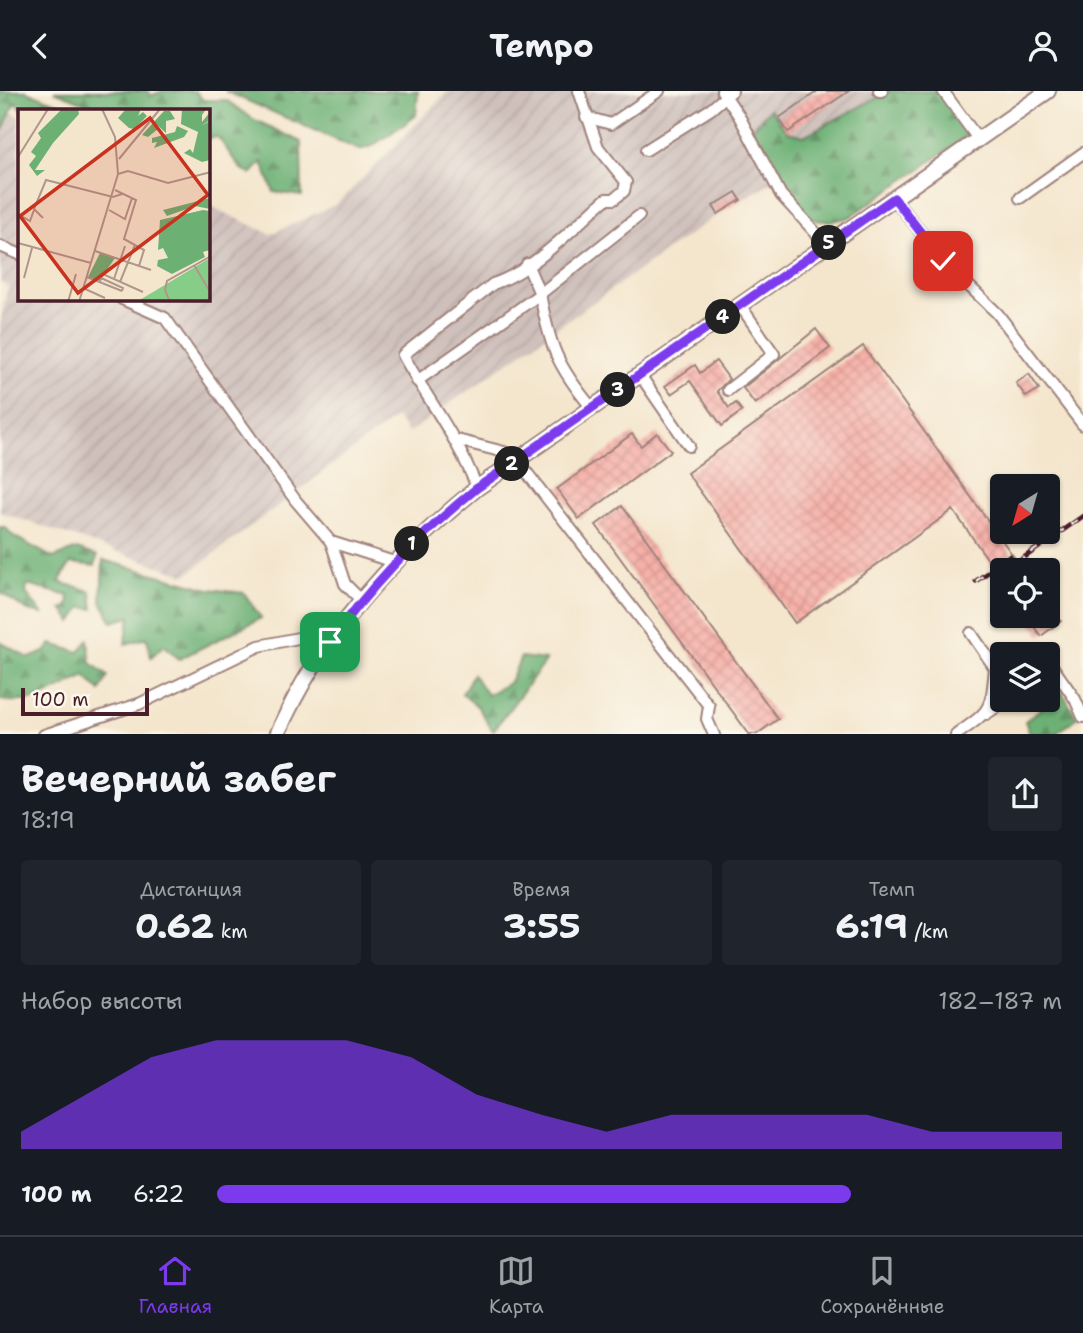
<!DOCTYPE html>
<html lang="ru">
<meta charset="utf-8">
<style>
body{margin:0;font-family:"Shantell Sans",sans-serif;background:#20242c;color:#f1f3f6;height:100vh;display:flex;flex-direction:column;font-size:26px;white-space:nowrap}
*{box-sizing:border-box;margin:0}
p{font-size:23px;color:#9ea1a6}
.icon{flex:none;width:38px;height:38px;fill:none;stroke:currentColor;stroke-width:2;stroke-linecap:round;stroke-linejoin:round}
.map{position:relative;height:643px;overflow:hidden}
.side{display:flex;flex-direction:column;background:#171b24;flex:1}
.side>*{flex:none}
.needle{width:46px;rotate:217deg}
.fabs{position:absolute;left:990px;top:383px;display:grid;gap:14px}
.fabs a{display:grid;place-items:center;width:70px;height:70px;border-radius:7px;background:#171b24;box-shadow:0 2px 5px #0004;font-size:35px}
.scale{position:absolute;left:21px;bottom:18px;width:128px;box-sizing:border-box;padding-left:7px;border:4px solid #4a1f2b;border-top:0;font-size:19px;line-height:24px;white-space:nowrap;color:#4a1f2b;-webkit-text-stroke:5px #fbf7ec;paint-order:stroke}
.pin{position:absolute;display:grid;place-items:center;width:60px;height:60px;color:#fff;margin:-30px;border-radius:14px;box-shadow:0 4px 10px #0006}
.km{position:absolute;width:35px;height:35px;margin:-18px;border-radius:50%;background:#222;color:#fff;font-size:19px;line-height:35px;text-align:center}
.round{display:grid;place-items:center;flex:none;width:74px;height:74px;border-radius:7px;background:#20242c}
.overview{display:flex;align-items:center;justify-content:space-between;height:119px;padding:0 21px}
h1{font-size:38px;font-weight:700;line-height:52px}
.figures{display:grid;grid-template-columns:repeat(3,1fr);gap:10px;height:119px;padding:7px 21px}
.figures div{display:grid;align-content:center;border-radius:7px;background:#20242c;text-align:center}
.figures b{font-size:35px;font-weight:700}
.figures small{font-size:19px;font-weight:400}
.figures p{font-size:19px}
.chart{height:196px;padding:14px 21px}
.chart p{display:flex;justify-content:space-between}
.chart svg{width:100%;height:126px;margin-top:7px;fill:#7c3aed;opacity:.7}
ul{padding:0 21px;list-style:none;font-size:23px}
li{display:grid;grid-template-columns:112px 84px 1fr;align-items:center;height:52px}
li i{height:18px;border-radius:9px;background:#7c3aed}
header{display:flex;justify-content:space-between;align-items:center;height:91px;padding:0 21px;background:#171b24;font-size:32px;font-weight:700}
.menu{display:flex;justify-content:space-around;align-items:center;height:98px;border-top:2px solid #363941;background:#171b24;font-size:19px;color:#9ea1a6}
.menu a{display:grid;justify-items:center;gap:4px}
.menu .active{color:#7c3aed}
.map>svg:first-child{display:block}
.industrial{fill:url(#industrial-furrows)}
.forest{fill:url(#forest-firs);stroke:#5b6850;stroke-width:2}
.building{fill:url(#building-cross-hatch)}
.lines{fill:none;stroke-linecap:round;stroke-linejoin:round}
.minor-casing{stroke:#9f827c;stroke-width:14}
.major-casing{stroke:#9f827c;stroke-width:18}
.minor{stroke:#fff;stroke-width:10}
.major{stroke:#fff;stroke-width:14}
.rail-casing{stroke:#4a1f2b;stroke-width:5}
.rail{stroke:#fbf7ec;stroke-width:2.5;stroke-dasharray:8;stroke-linecap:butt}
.route-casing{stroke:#fff;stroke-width:14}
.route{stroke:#7c3aed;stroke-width:9}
.inset-road{fill:none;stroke:#b0968c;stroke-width:2}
.view{fill:#c8321e;fill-opacity:0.15;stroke:#c8321e;stroke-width:3.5}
.inset-edge{fill:none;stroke:#4a1f2b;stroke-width:3.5}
</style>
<header><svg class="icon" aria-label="back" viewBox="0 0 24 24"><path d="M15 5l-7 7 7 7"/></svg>Tempo<svg class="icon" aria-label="person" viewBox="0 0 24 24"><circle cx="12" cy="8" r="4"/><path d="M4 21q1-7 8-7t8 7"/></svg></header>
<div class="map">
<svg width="1083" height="644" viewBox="0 0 1083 644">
<defs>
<pattern id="industrial-furrows" width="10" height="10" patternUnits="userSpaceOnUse" patternTransform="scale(1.75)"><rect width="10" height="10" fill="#cfc0bb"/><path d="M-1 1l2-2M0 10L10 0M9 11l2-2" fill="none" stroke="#b3a5a1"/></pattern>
<pattern id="forest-firs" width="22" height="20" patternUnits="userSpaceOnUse" patternTransform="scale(1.75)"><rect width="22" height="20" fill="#6cb074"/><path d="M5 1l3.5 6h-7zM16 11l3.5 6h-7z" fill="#5b8f5f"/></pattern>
<pattern id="building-cross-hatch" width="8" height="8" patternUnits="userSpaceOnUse" patternTransform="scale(1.75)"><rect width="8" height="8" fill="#f6b0a8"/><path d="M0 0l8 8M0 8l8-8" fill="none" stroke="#d49791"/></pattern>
</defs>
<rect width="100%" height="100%" fill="#fbf7ec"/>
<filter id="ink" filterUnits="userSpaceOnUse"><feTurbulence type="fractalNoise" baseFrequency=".0143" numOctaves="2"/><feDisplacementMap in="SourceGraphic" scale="14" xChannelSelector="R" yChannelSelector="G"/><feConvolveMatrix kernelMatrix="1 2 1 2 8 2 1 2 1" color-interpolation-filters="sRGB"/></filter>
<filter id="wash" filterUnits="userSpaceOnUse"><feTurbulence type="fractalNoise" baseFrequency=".00686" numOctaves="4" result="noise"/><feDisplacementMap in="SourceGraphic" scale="28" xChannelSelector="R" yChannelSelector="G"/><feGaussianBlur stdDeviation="1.57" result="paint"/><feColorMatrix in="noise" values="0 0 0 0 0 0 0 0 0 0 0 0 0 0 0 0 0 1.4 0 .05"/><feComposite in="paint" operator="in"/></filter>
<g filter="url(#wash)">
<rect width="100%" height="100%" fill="#f4e6cd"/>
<polygon class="industrial" points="448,0 890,0 804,45 788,41 770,18 776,88 718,123 408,342 396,326 186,484 0,421 0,235 8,195 0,191 0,16 19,25 19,208 208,208 208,114 271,143 337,113"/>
<g class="forest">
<polygon points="0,0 26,0 75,19 22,19 15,11 0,45"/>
<polygon points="54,0 149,0 150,5 163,0 195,0 203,9 226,9 253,28 301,51 302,105 274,101 262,71 251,83 240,77 218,46 208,47 208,19 103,19"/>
<polygon points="225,0 418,0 416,25 372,55 359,59"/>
<path d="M890 0H939L970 40 969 44 850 126C838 129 823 133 811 127 786 116 764 64 750 40L770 18 788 41 804 45Z"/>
<polygon points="0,436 5,436 13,445 53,467 77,458 97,465 95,475 71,472 59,491 91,500 93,518 82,516 72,531 62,518 68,515 69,505 27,494 26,502 42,523 28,520 0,501"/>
<polygon points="103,469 209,498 244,502 261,527 179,568 164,554 151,566 147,547 125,553 130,526 112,531 101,511"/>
<path d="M88 549 91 572 108 585 100 600 85 585C52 600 38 615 0 609V551L29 567 45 561 51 553 79 561Z"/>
<polygon points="521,566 546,569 493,640 477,615 462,603 473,583 487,604 510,591"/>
<polygon points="1062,601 1077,627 1055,643 1030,643 1025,630"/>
</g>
<g id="blocks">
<g class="building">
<polygon points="818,0 849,0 788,41 779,27"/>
<polygon points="736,101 741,109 718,123 713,115"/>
<polygon points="816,238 830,257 755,313 743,297"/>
<polygon points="863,255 1024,480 1002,480 998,483 953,419 795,532 687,382"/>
<polygon points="716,270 729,288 717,300 729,317 736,312 742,320 722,335 690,290 671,303 665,295 695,274 700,282"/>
<polygon points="1029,283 1039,298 1026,306 1016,292"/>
<polygon points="657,342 671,360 579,428 557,398 632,343 641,355"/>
<polygon points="622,415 778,628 757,643 749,643 596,434"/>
<polygon points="1048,512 1061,530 1041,545 1026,525 1048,525"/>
</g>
</g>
</g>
<g filter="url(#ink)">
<use href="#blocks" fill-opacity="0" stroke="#9f827c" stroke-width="2"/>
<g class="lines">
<defs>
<g id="minor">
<polyline points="722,0 739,25 781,104 827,154"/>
<polyline points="879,0 882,0"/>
<polyline points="943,0 978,48"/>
<polyline points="586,26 611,33 659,0"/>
<polyline points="646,59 711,18 732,0"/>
<polyline points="894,107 943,170 997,222 1083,334"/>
<polyline points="1020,107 1083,62"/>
<polyline points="0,155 19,163"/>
<polyline points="527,173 540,203 639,125"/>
<polyline points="122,208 165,227 296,410 331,451 394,471"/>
<polyline points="640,284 689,355"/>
<path d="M417 290 540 203C550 256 557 275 592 317"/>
<polyline points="728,299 774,263 740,214"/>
<polyline points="457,349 504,361 517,369 709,615 707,628 714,644"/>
<path d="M477 397C459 349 428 309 403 264L493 193C535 179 573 136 606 108H614L624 100 626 91 598 56 579 0"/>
<polyline points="331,451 345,493 361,509"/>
<polyline points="1048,579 1052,575 1075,608 1083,626"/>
<polyline points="986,623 1007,609"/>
<polyline points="44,644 139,613 259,555 303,546 329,551"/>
<path d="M956 644C991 619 991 620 995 577L971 542"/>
</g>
<path id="major" d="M277 644C320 544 394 465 477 397L1048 0"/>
</defs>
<use href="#minor" class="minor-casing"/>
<use href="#major" class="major-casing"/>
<use href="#minor" class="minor"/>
<use href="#major" class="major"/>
<defs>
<g id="rail">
<polyline points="1005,480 1083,425"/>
<polyline points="976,490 1010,465"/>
</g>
</defs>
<use href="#rail" class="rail-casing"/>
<use href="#rail" class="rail"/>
</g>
</g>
<g class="lines" filter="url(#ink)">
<defs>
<path id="route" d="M330 551C373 492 420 443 477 397L894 107 943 170"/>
</defs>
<use href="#route" class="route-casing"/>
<use href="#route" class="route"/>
</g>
<g transform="translate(18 18)">
<rect width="192" height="192" fill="#f4e6cd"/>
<path d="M44 0H60L61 5 35 34 17 61H27L19 67 11 56 18 47 13 43 23 29 20 24ZM108 0H123L120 7 125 3 129 7 116 20 111 19 100 9ZM164 0H188L184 6V13L192 3V11L183 17 192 12V51L184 53 166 44 172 40 175 44 180 23 163 15ZM146 2H152L157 10 148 12V24L138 15 140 20 130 28 124 26ZM159 17 170 22 166 28 136 39 139 33 134 34V29L157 23ZM192 89V100L177 97 149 107 145 101ZM185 101 192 102V141L185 143 187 148 154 165 139 157 140 151 150 149 145 139 140 141 142 111ZM82 144 97 149 81 172 70 168Z" fill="#6cb074"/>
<path d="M192 149V192H120Z" fill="#86cd87"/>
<path class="inset-road" d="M0 48 30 0M101 50 142 0M100 65 110 62 150 74 193 63M97 81 118 91 106 130 126 141 121 157M91 101 107 110 114 89M0 105 12 112 16 101M25 109 16 100 28 71 95 88 104 85M0 134 73 154M77 142 133 161M176 156 191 181M69 168 104 182M6 169 14 139M83 169 105 179 104 182M96 170 107 137M82 172 85 165 125 183M102 173 117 136M65 179 87 189M50 193 58 165M61 193 100 65 97 28 84 0M152 193 147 181 149 172 193 147"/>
<path class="view" d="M132 9 190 86 60 184 2 107Z"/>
<rect width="192" height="192" class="inset-edge"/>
</g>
</svg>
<div class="fabs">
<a><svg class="needle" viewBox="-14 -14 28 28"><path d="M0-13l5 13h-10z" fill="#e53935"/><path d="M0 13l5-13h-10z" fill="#9ea1a6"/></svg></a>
<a><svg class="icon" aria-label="locate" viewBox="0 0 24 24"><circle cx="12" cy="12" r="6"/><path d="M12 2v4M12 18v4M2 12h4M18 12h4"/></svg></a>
<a><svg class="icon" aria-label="layers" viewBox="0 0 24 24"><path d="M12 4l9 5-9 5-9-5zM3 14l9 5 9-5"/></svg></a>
</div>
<div class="scale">100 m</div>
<div class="pin" style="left:330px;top:551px;background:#1e9e55"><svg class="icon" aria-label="arrive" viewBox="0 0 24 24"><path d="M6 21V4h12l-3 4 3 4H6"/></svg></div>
<div class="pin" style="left:943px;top:170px;background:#d93025"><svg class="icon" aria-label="check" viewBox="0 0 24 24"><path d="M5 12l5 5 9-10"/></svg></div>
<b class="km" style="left:412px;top:453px">1</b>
<b class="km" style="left:512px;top:373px">2</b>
<b class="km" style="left:618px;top:299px">3</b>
<b class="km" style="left:723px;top:226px">4</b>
<b class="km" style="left:829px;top:152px">5</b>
</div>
<section class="side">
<div class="overview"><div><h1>Вечерний забег</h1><p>18:19</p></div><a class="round"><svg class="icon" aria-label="share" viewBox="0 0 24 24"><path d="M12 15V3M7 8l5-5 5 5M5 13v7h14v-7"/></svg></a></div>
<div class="figures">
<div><p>Дистанция</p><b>0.62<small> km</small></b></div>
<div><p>Время</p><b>3:55</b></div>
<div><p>Темп</p><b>6:19<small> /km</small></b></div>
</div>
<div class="chart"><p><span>Набор высоты</span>182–187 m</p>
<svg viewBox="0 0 160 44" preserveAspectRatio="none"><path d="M0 44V38L10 25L20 12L30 6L40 6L50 6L60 12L70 25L80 32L90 38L100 32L110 32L120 32L130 32L140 38L150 38L160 38V44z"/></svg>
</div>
<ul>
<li><b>100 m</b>6:22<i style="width:75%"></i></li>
</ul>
</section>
<nav class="menu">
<a class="active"><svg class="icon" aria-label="home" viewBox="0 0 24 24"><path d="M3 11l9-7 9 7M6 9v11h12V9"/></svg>Главная</a>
<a><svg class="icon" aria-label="map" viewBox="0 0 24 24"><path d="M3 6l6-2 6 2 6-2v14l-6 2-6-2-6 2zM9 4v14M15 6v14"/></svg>Карта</a>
<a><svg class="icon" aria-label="saved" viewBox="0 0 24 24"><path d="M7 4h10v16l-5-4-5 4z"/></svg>Сохранённые</a>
</nav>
